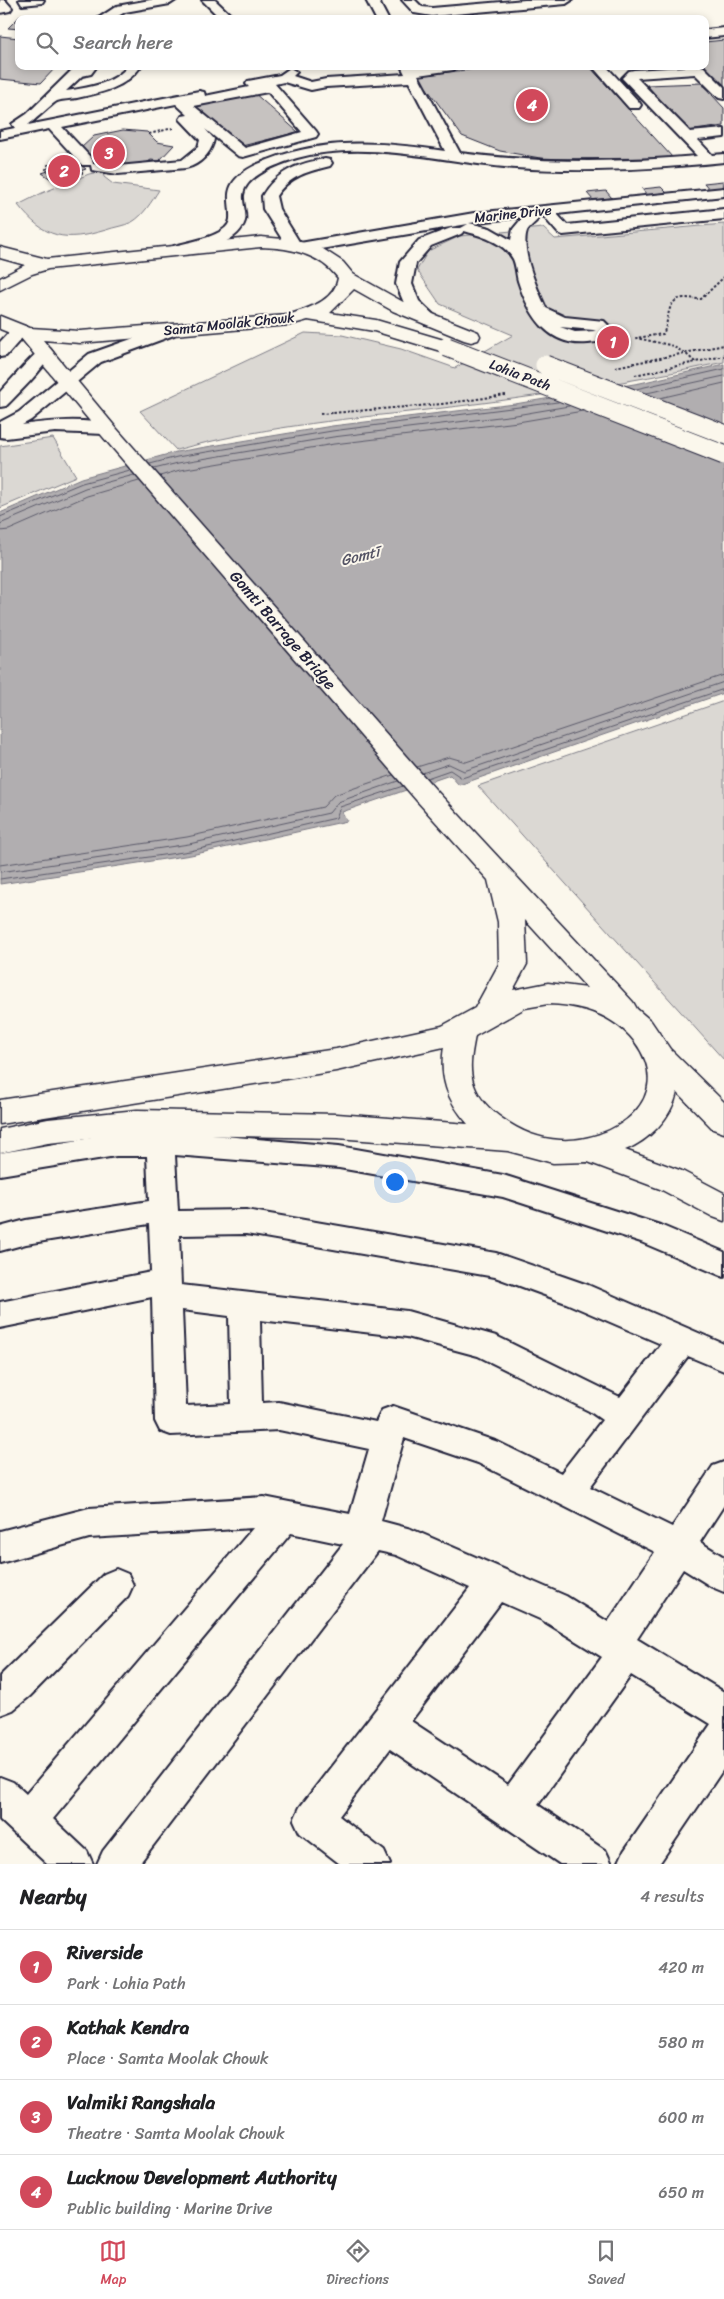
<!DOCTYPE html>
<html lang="en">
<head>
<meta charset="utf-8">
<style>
	:root { --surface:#fff; --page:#f6f6f6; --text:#202124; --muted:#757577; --line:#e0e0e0; --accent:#d1495b }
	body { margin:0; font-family:Sriracha,sans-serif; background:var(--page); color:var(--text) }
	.you { position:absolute; left:394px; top:1181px; width:18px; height:18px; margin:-12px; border:4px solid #fff; border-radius:50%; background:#1a73e8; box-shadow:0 0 0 8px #1a73e833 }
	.badge { display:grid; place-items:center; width:32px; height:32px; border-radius:50%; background:var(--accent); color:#fff; font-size:16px; font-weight:700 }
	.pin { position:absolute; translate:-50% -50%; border:2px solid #fff; box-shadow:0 1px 5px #0006 }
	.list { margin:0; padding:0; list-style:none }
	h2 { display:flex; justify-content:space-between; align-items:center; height:65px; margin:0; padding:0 20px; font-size:21px }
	h2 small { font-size:16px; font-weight:400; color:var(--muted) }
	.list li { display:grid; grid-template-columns:32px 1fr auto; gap:15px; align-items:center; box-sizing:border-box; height:75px; padding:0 20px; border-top:1px solid var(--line) }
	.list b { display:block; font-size:19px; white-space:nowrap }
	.list p { margin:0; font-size:16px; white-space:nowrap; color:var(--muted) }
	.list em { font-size:16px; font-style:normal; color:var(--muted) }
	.icon { flex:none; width:28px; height:28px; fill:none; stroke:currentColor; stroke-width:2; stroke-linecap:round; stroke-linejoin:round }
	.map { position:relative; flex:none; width:724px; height:1864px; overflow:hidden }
	.search { position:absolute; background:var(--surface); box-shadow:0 2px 8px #0003; left:15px; right:15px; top:15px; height:55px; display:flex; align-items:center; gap:12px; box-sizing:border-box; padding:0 18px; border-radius:10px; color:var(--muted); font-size:19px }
	.sheet { height:365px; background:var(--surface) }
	nav { display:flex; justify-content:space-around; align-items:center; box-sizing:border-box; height:70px; border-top:1px solid var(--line); background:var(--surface); font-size:14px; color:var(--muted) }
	nav a { display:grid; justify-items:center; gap:2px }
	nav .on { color:var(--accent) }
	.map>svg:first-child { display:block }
	.green { fill:#dbd8d3; stroke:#7e7d87 }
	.water { fill:#b1aeb0; stroke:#787681 }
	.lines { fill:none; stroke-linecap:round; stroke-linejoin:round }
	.shore { stroke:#5b5a6a; stroke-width:1 }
	.building { fill:#c6c2c0; stroke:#22223b }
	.minor-casing { stroke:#22223b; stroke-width:4 }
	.major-casing { stroke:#22223b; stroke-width:3 }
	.path { stroke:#22223b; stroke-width:2; stroke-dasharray:2.5 2; stroke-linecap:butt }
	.minor { fill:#fbf7ec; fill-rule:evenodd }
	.major { fill:#fbf7ec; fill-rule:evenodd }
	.major-bridge-casing { stroke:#22223b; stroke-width:21; stroke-linecap:butt }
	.major-bridge { stroke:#fbf7ec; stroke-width:19 }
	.labels { text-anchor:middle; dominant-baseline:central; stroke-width:4; stroke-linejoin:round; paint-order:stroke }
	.far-street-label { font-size:14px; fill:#22223b; stroke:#fbf7ec }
	.far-water-label { font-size:15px; font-style:italic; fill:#545364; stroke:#fbf7ec }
	.street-label { font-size:16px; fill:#22223b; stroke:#fbf7ec }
</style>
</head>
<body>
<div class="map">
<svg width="724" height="1864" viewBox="0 0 724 1864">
	<rect width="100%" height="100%" fill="#fbf7ec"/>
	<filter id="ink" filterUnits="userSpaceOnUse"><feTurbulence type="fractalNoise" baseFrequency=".02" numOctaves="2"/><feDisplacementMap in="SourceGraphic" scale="10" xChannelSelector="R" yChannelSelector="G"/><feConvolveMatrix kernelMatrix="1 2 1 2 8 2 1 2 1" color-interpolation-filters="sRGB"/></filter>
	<g filter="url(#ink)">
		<!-- green -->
		<path class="green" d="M103 171 104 177 113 184 159 190C152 201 143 216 132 222 124 226 114 227 106 230 65 242 45 239 18 205L42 193 89 174Z
			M724 224V362C624 384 521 399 418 411 335 420 258 428 176 450L140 411 305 333 342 335 401 349 455 368 513 335 440 304 417 270 428 251 460 236 543 228 555 239Z
			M53 438 76 476 0 508V446Z
			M724 701V1060L478 786Z"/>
		<!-- water -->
		<path class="water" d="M724 364V693L459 785 450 775 342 812 347 821 191 855 0 884V513L81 478 176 452 332 426 515 404 640 383Z"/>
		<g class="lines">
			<!-- shore -->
			<path class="shore" d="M636 389 724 369
				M647 393 724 376
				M660 398 724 383
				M150 464 177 457 332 431 558 402
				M154 469 178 463 333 437 516 415 569 406
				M160 476 180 470 334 444 518 422 583 411
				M0 517 82 483 130 470
				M0 524 85 488 134 475
				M0 531 9 530 87 496 139 481
				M417 767 449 757 466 762 724 675
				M422 773 449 764 464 771 724 682
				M427 778 450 770 462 778 724 689
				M0 865 187 837 323 807 334 795 393 775
				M0 872 189 844 329 813 338 802 398 781
				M0 879 190 851 336 818 340 807 403 786"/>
		</g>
		<!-- building -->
		<path class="building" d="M20 16 52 19H19V29L8 28Z
			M0 36 19 38V66H57L41 83 0 79Z
			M724 40V85L705 66V42Z
			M506 66H589L673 158 546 159 500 151 462 136 417 75Z
			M701 83 724 108V126L687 131 647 85Z
			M253 92 298 132 242 146 193 104Z
			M123 130 147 132 157 142 174 145 159 161 151 160 146 163 118 166 95 162 81 148 94 136Z
			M59 162 63 164 78 163 86 169 80 171 83 173 77 175 80 177 65 180 56 178 51 179 42 173 48 171 45 169 51 167 47 165Z
			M723 181 724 189 710 190 704 183Z
			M661 187 667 193 648 196 642 189Z
			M606 191 612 198 593 200 587 193Z"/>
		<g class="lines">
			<!-- minor casing -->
			<g class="minor-casing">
				<path id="minor" d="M0 0H5L12 8 10 11 0 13Z
					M19 0H44L42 3 22 5Z
					M150 0H176L170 4 125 12 113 19H97L117 6Z
					M202 0H215L235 19H221Z
					M366 0H378L388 19H376Z
					M402 0H415L422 7 432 8 525 0H572L566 4 432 16 414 13Z
					M724 28V36L705 38V30Z
					M83 66H97L91 74 82 76 66 91C87 88 114 84 128 66H141C126 88 101 93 77 98 71 99 63 99 57 101 54 102 34 121 28 125L199 91 204 92 205 96 249 87 246 84 248 81 280 75 290 68 297 72 293 76 311 82 326 79 405 74 401 66H459L453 70 418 75 460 153C539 163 617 163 697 156L622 78 629 71 634 70 700 66 704 67 724 87V99L719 98 695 74 637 78 690 132 724 129V137L698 140 712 155 724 154V162C654 169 585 173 516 168 444 163 369 139 297 158 281 163 245 175 243 195 242 203 247 214 245 221 237 246 201 249 180 254L174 252 172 249 174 246C188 242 229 236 230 219 231 204 224 192 236 179 244 170 257 164 268 160 326 137 385 142 445 151L409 82 326 87 311 90 284 82 275 84 316 131 318 134 316 137 243 157 238 156 205 129 214 139C212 152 200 165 186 168L118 174 92 170 91 165H82L49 129 0 139V131L15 128 12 124 27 114 72 70ZM268 92 302 132 245 148 194 106ZM176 104 188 115 182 116 180 119 200 140 198 147 182 160 118 166 93 164 92 159 62 127Z
					M592 66H606L639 102 641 105 639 108H629Z
					M325 159 330 160 332 163 330 166C309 171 289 176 276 196L279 209 300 243 474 213 724 188V196L557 214 567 225 724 209V219L563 235 558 233 544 217 546 215 536 216 538 219C535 223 529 227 527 231 520 250 538 291 546 308L565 317 604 321 615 332C610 341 598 342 588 343 548 347 529 315 518 281 516 274 516 265 513 259 504 242 479 235 464 231L461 234 431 246 416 263 412 284 419 301 439 320 437 324H425L404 303 396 284 400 262 419 240 451 228H461L468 224 303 252 296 248 287 247 263 209 262 196C276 172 298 163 325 159ZM523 217 513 229 511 240 490 228 469 223ZM560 327 593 330 596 331 575 332Z
					M20 326 26 327 28 331 6 356 0 357V342L14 327Z
					M168 326 174 327 176 331 174 335 101 362 31 420 22 425C51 421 83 418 111 425L114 429 111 433 105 434 55 432 6 438 0 437V422L19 412 89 354Z
					M44 348 50 349 53 353C39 373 23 389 6 406L0 407V392C9 383 36 350 44 348Z
					M188 1133 339 1146 503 1175 660 1225 724 1252V1277L641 1242 503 1197 339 1168 175 1155 178 1211 246 1210 496 1253 588 1285 724 1344V1371L688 1356 590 1487 672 1527 713 1466 724 1462V1505L700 1542 724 1557V1592L712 1587 683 1569 637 1639 724 1692V1768L659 1864H618L624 1851 711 1724 631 1675 538 1805 606 1851 612 1864H560L390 1749 339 1816 384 1851 390 1864H340L300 1833 294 1820 300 1807 470 1588 396 1555 378 1551 139 1864H97L103 1851 343 1544 291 1533 53 1819 87 1851 93 1864H47L0 1820V1777L13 1782 26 1794 253 1528 89 1538 0 1563V1531L89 1508 264 1497 350 1514 369 1449 279 1430 171 1435 160 1431 155 1421 152 1297 0 1328V1302L151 1272 149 1224 26 1244 0 1251V1227L26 1220 149 1201 147 1156H116L0 1175V1153L116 1134ZM246 1234 495 1277 566 1303 661 1344 620 1397 496 1336 407 1311 181 1285 179 1235ZM182 1310 229 1316 231 1404 186 1406ZM260 1320 407 1337 478 1356 589 1411 602 1420 561 1473 498 1442 393 1406 382 1410 376 1422 279 1402 262 1403ZM404 1438 478 1463 655 1552 608 1622 566 1596 411 1529 381 1521ZM501 1602 542 1620 602 1657 508 1785 411 1721Z
					M116 1569 128 1574 133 1585 128 1596 30 1696 13 1710 0 1715V1676L104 1574Z"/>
			</g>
			<!-- major casing -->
			<g class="major-casing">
				<path id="major" d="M261 237 294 240 323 249 343 262 353 274 405 303 478 332 480 336 478 340 471 342 464 340 393 311 354 289 330 313 376 320 454 343 456 347 454 351 447 353 374 331 308 320 290 325 80 343 43 340 117 429 435 789 633 1002 637 1009 651 1021 670 1049 724 1102V1133L713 1129 677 1092C672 1118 648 1141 625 1150L682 1171 724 1193V1221L713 1217 660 1189 588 1162 553 1163 508 1151 337 1138 137 1134 48 1143 0 1153V1129L48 1119 137 1110 337 1114 468 1124C447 1101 439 1077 444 1047L336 1071 0 1124V1100L336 1049 442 1026 475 1008 499 964 498 922 488 880 417 801 103 437 20 337 0 329V316L30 328 80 331 288 315C308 308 334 302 338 278 319 253 290 248 261 247L48 269 32 274 0 290V278L25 265 0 258V247L47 259ZM525 920 587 988 548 983 513 990 527 964ZM548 1004C582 1005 613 1014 635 1042 677 1099 614 1143 560 1140 539 1139 520 1131 503 1119 491 1111 479 1099 474 1085 468 1069 472 1052 475 1036L525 1008Z"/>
			</g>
			<!-- path -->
			<path class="path" d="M149 134 173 128
				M695 362 685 353 724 345
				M615 367 685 353 670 345 636 338 663 334C670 321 665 299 684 298 690 298 695 299 701 299L724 277
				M635 375 724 356
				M320 414 442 404 506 395"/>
			<!-- minor -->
			<use href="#minor" class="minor"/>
			<!-- major -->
			<use href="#major" class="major"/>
			<!-- major-bridge casing -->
			<g class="major-bridge-casing">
				<path id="major-bridge" d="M447 347 724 455
					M545 365 724 434"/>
			</g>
			<!-- major-bridge -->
			<use href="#major-bridge" class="major-bridge"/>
		</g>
	</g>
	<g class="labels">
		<!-- far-street labels -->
		<g class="far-street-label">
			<text transform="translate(513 214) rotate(-6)">Marine Drive</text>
			<text transform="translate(229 324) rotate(-6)">Samta Moolak Chowk</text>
			<text transform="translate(520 375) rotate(21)">Lohia Path</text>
		</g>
		<!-- far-water labels -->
		<g class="far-water-label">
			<text transform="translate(360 556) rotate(-14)">Gomtī</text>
		</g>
		<!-- street labels -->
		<g class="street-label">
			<text transform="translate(283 630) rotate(49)">Gomti Barrage Bridge</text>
		</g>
	</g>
</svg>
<div class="you"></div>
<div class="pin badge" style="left:613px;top:342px">1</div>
<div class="pin badge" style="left:64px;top:171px">2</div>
<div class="pin badge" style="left:109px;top:153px">3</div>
<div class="pin badge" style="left:532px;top:105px">4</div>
<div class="search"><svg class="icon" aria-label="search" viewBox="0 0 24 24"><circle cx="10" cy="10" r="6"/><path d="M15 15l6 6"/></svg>Search here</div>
</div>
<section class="sheet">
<h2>Nearby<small>4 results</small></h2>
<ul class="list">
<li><span class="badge">1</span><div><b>Riverside</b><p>Park · Lohia Path</p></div><em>420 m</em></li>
<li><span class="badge">2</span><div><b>Kathak Kendra</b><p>Place · Samta Moolak Chowk</p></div><em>580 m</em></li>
<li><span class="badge">3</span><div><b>Valmiki Rangshala</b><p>Theatre · Samta Moolak Chowk</p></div><em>600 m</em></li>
<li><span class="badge">4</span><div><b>Lucknow Development Authority</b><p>Public building · Marine Drive</p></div><em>650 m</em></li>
</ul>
</section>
<nav>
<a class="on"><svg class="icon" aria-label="map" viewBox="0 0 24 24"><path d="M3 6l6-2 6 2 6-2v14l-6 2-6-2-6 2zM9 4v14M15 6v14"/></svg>Map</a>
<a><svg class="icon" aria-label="directions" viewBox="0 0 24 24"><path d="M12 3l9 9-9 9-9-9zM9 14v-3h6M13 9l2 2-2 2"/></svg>Directions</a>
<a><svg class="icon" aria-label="saved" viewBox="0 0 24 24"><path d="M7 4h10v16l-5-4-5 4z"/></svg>Saved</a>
</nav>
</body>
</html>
